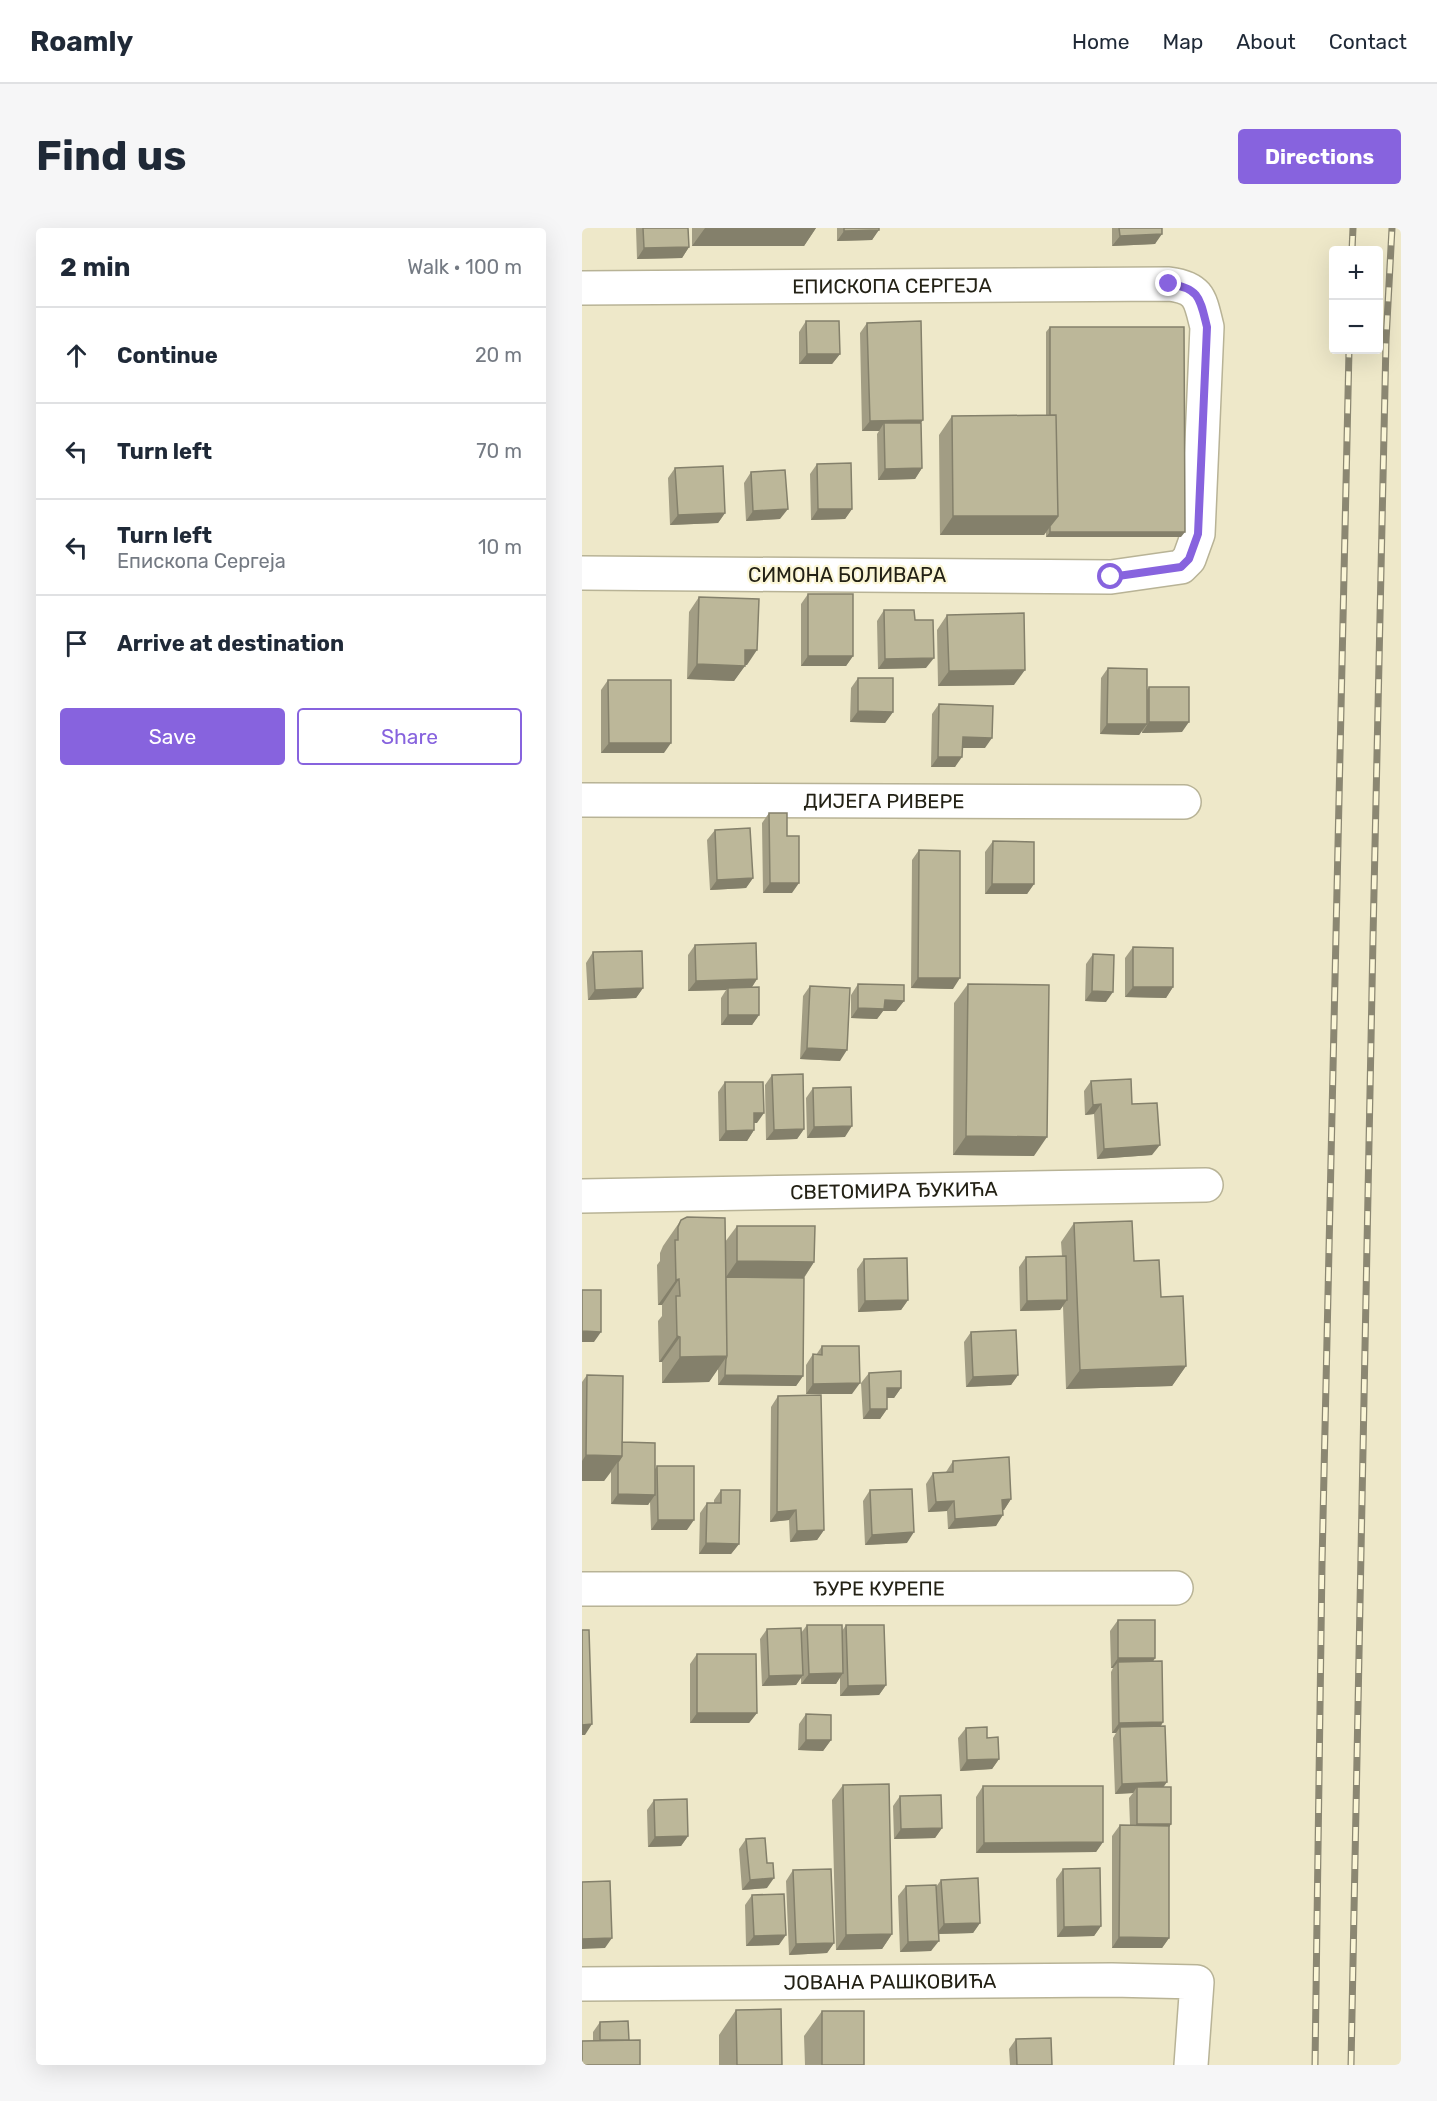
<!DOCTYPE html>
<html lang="en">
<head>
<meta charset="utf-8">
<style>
	:root { --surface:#fff; --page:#f6f6f7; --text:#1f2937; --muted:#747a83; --line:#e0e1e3; --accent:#8763de }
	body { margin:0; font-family:Rubik,sans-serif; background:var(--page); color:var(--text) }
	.controls { position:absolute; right:18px; top:18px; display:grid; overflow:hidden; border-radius:6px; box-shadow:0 6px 24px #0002 }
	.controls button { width:54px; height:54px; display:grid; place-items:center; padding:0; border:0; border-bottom:2px solid var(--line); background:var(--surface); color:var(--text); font:30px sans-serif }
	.stop { position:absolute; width:18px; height:18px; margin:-14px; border:4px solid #8763de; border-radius:50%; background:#fff }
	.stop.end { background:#8763de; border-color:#fff; box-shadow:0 2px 6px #0008 }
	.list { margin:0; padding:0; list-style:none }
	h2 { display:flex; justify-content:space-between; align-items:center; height:78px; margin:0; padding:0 24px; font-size:26px }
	h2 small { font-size:20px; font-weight:400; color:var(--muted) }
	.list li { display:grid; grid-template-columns:39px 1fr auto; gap:18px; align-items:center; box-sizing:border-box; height:96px; padding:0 24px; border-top:2px solid var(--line) }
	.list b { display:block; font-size:22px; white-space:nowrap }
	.list p { margin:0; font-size:20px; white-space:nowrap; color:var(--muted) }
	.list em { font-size:20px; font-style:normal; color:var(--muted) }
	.actions { display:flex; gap:12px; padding:18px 24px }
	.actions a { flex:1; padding:14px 0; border:2px solid var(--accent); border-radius:6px; text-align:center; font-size:21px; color:var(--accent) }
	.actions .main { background:var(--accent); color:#fff }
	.icon { flex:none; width:33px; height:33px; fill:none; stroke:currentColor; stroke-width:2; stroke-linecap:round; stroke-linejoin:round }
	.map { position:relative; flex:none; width:819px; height:1837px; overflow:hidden; border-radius:6px }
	header { display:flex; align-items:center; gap:36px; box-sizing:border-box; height:84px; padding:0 30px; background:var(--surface); border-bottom:2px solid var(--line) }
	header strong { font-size:28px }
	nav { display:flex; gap:33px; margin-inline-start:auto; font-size:21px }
	.intro { display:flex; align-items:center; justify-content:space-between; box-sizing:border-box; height:144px; padding:0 36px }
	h1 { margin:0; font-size:42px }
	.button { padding:15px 27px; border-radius:6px; background:var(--accent); color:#fff; font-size:21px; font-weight:700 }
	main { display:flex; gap:36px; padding:0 36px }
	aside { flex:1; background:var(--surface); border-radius:6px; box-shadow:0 6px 24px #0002 }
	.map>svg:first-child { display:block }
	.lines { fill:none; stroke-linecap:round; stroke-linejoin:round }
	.minor-casing { stroke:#b8b396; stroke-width:36 }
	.minor { stroke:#fff; stroke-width:33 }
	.rail-casing { stroke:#8b8772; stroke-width:7 }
	.rail { stroke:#fbf6d6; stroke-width:4.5; stroke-dasharray:14; stroke-linecap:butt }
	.wall { fill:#a29d84 }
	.shaded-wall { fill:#84806b }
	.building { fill:#bcb799; stroke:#84806b; stroke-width:1.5 }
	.route { stroke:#8763de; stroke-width:8 }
	.labels { text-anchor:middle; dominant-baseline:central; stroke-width:4.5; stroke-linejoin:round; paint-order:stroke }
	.street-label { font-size:20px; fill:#232115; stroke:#fbf6d6 }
</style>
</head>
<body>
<header>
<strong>Roamly</strong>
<nav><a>Home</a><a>Map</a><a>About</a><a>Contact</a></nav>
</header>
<div class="intro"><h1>Find us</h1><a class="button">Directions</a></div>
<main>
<aside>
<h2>2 min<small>Walk · 100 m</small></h2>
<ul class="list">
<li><svg class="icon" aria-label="ahead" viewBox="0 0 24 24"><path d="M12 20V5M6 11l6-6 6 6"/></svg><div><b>Continue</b></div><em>20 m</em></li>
<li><svg class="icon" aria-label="left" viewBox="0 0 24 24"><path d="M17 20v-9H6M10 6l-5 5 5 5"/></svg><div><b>Turn left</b></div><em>70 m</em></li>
<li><svg class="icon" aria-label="left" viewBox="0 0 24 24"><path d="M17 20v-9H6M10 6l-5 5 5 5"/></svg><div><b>Turn left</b><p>Епископа Сергеја</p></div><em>10 m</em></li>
<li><svg class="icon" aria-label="arrive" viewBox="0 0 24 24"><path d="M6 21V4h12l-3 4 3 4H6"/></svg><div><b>Arrive at destination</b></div></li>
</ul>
<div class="actions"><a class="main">Save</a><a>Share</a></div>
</aside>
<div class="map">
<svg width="819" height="1837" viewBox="0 0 819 1837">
	<rect width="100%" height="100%" fill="#eee8c9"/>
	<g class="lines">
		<!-- minor casing -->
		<g class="minor-casing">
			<g id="minor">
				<path id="s1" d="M0 60 587 56C618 60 618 71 625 99L616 306 607 331 599 339 529 349 0 345"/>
				<path id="s2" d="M0 572 602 574"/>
				<path id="s3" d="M0 968 624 957"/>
				<path id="s4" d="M0 1361 594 1360"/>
				<path id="s5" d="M0 1756 530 1752 615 1754 609 1837"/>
			</g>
		</g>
		<!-- minor -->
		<use href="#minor" class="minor"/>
		<!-- rail casing -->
		<g class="rail-casing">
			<path id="rail" d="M770 22 771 0
				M733 1837 740 1336 767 122
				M769 1837 791 710 804 113 810 0"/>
		</g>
		<!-- rail -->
		<use href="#rail" class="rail"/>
	</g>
	<!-- wall -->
	<path class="wall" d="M54 0H106L107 19 100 30 55 31Z
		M110 0H234L222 18H110Z
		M255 0H297L290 12 255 13Z
		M530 0H580L573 16 530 18Z
		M224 93 258 126 250 136H217V104Z
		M285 95 339 195 340 240 333 251 296 252 295 206 297 203H280L278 105Z
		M468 99 599 309H464V304L462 307H358L357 207 370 188 464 187V104Z
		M235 236 270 281 263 291 229 292 228 246Z
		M93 240 143 285 136 295 88 297 86 250Z
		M169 244 198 291 164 293 162 255Z
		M226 366 271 428 264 438H219V376Z
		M117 369 165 437H163L152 453 105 451 107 384Z
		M302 382 333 392 344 440 296 441 295 393Z
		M365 387 432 457 356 458 355 402Z
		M526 440 565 462 567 459 600 504 560 505V503L557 507 518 506 519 450Z
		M276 450 311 484 303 495 268 494 269 460Z
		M26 452 82 525H19V462Z
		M357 476 403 520H381L373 539H349L350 486Z
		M187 585 210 665H181L180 595Z
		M133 602 171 650 164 660 128 662 125 612Z
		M411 613 452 656 445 666H403V624Z
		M337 622 371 761 329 760 330 632Z
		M113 717 175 751 170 759 177 787 170 797H139V770L144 762 106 763V727Z
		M551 719 591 759 584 770 543 769V730Z
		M11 724 61 760 54 770 6 772 4 735Z
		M511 726 524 774 503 773 504 736Z
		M276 756 322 773 314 783H301L295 791 269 790V767Z
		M386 756 452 928 371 927 372 775Z
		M228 758 258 833 218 831 221 768Z
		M190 847 222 901 215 911 184 912 183 857Z
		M509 853 550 876 570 927 515 931 512 886 503 887 502 863Z
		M143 854 175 895H172V902L165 913H137L136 864Z
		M231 860 263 909 225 910 224 870Z
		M99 992 143 1014 155 998 232 1034 222 1050 221 1148 214 1158 136 1157V1141L127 1154 80 1155V1134H77L76 1093 80 1088V1077H76L75 1037 78 1033V1025L81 1018Z
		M492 995 552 1033 579 1069 604 1138 590 1158 484 1161 481 1078 478 1082 438 1083 437 1039 444 1029 480 1028 479 1014Z
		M282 1031 326 1072 319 1082 276 1084 275 1041Z
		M389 1104 436 1147 429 1157 384 1159 382 1114Z
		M240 1118 270 1166H224V1137L231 1126 234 1127Z
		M287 1145 319 1160 312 1170H305V1181L298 1191H281L279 1155Z
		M5 1147 40 1214 73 1241 75 1238 105 1302H69L68 1273 66 1277 29 1276V1244L22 1253H0V1154Z
		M196 1168 242 1302 235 1312 208 1314 207 1292 188 1294 189 1179Z
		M371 1233 429 1271 422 1282H421L414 1298 366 1301 365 1283 346 1284 344 1256 351 1245 364 1244Z
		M139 1262 157 1316 149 1326H117L118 1285 125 1275H132V1272Z
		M288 1262 325 1315 283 1317 281 1273Z
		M536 1392 573 1430 571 1434 581 1494 579 1498 581 1559 589 1596 587 1599V1710L580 1720H530V1608L538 1597H548L547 1570 551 1565 533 1566 531 1510 534 1505H530L529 1444 531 1440H529L528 1403Z
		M225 1397 260 1403 264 1397 304 1457 297 1467 258 1468V1449L254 1456H219V1449L214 1457 180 1458 178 1411 185 1401 219 1405Z
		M115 1426 175 1485 167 1495H108V1436Z
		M224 1486 249 1512 241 1523 216 1522 217 1496Z
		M384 1500 405 1510 417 1531 410 1541 378 1543 376 1510Z
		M261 1557 310 1706 300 1721 254 1722 250 1572Z
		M401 1558 521 1614 514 1624 394 1625V1569Z
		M318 1568 360 1600 353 1610 312 1611 311 1578Z
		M72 1572 106 1608 99 1618 66 1619 65 1582Z
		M164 1611 185 1660 160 1662 157 1621Z
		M481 1641 519 1698 512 1708 475 1709 474 1651Z
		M211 1642 252 1715 245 1725 207 1727 204 1653Z
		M359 1652 398 1695 391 1705 356 1706 349 1723 318 1724 316 1668 324 1658 354 1659Z
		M170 1667 197 1717 164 1718 163 1677Z
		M154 1782 200 1837H137V1807Z
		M240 1783 282 1837H223L222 1808Z
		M18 1794 47 1812 11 1813V1804Z
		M434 1811 470 1837H428L427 1821Z"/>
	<!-- shaded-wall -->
	<path class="shaded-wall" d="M123 0H234L222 18H110Z
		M297 2 290 12 255 13 262 3Z
		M580 6 573 16 530 18 538 8Z
		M107 19 100 30 55 31 62 20Z
		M225 126H258L250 136H217Z
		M341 192 334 202 302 195 297 203H280L288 193Z
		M340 240 333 251 296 252 303 241Z
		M206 281 198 291 164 293 171 283Z
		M236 281H270L263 291 229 292Z
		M143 285 136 295 88 297 96 287Z
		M371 288H476L462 307H358Z
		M468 304H603L599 309H464Z
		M163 422H175L165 437H153Z
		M226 428H271L264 438H219Z
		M352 430 344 440 296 441 303 431Z
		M115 436 163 438 152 453 105 451Z
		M443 442 432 457 356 458 367 443Z
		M276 483 311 484 303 495 268 494Z
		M567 494H607L600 504 560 505Z
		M525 496H565L557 507 518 506Z
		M381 509 410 510 403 520H373Z
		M27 515H89L82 525H19Z
		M356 529H380L373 539H349Z
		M171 650 164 660 128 662 135 652Z
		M188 655H217L210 665H181Z
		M410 656H452L445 666H403Z
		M336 750H378L371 761 329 760Z
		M175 751 168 762 146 760 144 762 106 763 114 753Z
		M551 759H591L584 770 543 769Z
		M61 760 54 770 6 772 13 762Z
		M510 763 531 764 524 774 503 773Z
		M303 772 322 773 314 783H301L295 791 269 790 276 780Z
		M146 787H177L170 797H139Z
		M225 820 265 822 258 833 218 831Z
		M519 876 512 886 503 887 511 877Z
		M172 885H182L175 895H165Z
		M270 898 263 909 225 910 232 899Z
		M222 901 215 911 184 912 192 902Z
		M172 902 165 913H137L144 903Z
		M384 908 465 909 452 928 371 927Z
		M578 917 570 927 515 931 522 921Z
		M155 1033 232 1034 215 1060 144 1049Z
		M97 1051 80 1077H76L94 1052Z
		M326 1072 319 1082 276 1084 283 1073Z
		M485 1072 478 1082 438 1083 445 1073Z
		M0 1103 19 1104 12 1114H0Z
		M95 1108 98 1109 80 1134H77Z
		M145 1128 127 1154 80 1155 98 1129Z
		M604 1138 590 1158 484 1161 498 1142Z
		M143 1147 221 1148 214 1158 136 1157Z
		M436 1147 429 1157 384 1159 391 1149Z
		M278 1155 270 1166H224L231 1156Z
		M305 1160H319L312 1170H298Z
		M288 1181H305L298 1191H281Z
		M4 1227 40 1228 22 1253H0V1233Z
		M36 1266 73 1267 66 1277 29 1276Z
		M429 1271 422 1282 413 1283 420 1272Z
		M372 1273 365 1283 346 1284 354 1274Z
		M214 1282 207 1292 188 1294 195 1284Z
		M421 1287 414 1298 366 1301 373 1291Z
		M76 1292H112L105 1302H69Z
		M242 1302 235 1312 208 1314 215 1303Z
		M332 1304 325 1315 283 1317 290 1307Z
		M124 1315 157 1316 149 1326H117Z
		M536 1430H573L566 1440 536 1434 531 1440H529Z
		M261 1445 254 1456H219L227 1446Z
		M221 1447 214 1457 180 1458 187 1448Z
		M304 1457 297 1467 258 1468 266 1458Z
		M115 1485H175L167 1495H108Z
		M581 1494 574 1505 538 1499 534 1505H530L537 1495Z
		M10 1496 3 1507H0V1497Z
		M224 1512H249L241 1523 216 1522Z
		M417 1531 410 1541 378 1543 385 1532Z
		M585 1554 578 1564 555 1559 551 1565 533 1566 540 1556Z
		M555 1596H589L582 1607 548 1606Z
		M360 1600 353 1610 312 1611 319 1601Z
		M106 1608 99 1618 66 1619 73 1609Z
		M521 1614 514 1624 394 1625 402 1615Z
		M192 1650 185 1660 160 1662 168 1652Z
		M398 1695 391 1705 354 1706 362 1696Z
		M519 1698 512 1708 475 1709 482 1699Z
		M310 1706 300 1721 254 1722 264 1707Z
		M204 1707 197 1717 164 1718 172 1708Z
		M537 1709 587 1710 580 1720H530Z
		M30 1710 23 1720 0 1721V1711Z
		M357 1713 349 1723 318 1724 326 1714Z
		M252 1715 245 1725 207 1727 214 1716Z"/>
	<!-- building -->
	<path class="building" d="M61 0H106L107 19 62 20Z
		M262 0H297V2L262 3Z
		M537 0H580V6L538 8Z
		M224 93H257L258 126H225Z
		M339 93 341 192 288 193 285 95Z
		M468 99H602L603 304H468V298L476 288 474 187H468Z
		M474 187 476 288H371L370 188Z
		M302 195H339L340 240 303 241Z
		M269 235 270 281H236L235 236Z
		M141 238 143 285 96 287 93 240Z
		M203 242 206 281 171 283 169 244Z
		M226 366H271V428H226Z
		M117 369 177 371 175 422H163V438L115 436Z
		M302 382H332L333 392H351L352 430 303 431Z
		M442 385 443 442 367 443 365 387Z
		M526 440 565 441V496H525Z
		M276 450H311V484L276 483Z
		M26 452H89V515H27Z
		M567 459H607V494H567Z
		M357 476 411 478 410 510 381 509 380 529H356Z
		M187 585H205V608H217V655H188Z
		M168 600 171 650 135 652 133 602Z
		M411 613 452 614V656H410Z
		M337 622 378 623V750H336Z
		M174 715 175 751 114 753 113 717Z
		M551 719 591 720V759H551Z
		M60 723 61 760 13 762 11 724Z
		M511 726 532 727 531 764 510 763Z
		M276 756 322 757V773L303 772 302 781 276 780Z
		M386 756 467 757 465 909 384 908Z
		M228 758 268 760 265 822 225 820Z
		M177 759V787H146V760Z
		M221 846 222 901 192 902 190 847Z
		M549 851 550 876 575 875 578 917 522 921 519 876 511 877 509 853Z
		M143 854H181L182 885H172V902L144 903Z
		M269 859 270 898 232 899 231 860Z
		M105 989 143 990 145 1128 98 1129V1109L95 1108 94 1068H98L97 1051 94 1052 93 1012H96V999L99 992Z
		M550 993 552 1033 577 1032 579 1069 601 1068 604 1138 498 1142 492 995Z
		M155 998H233L232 1034 155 1033Z
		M484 1028 485 1072 445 1073 444 1029Z
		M325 1030 326 1072 283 1073 282 1031Z
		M144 1049 222 1050 221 1148 143 1147 144 1131 145 1128Z
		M0 1062H19V1104L0 1103Z
		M434 1102 436 1147 391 1149 389 1104Z
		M240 1118H277L278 1155 231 1156V1126L240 1127Z
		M319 1143V1160H305V1181H288L287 1145Z
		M5 1147 41 1148 40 1228 4 1227Z
		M239 1167 242 1302 215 1303 214 1282 195 1284 196 1168Z
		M40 1214 73 1215V1267L36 1266V1234L40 1228Z
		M427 1229 429 1271 420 1272 421 1287 373 1291 372 1273 354 1274 351 1245 371 1244V1233Z
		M75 1238H112V1292H76Z
		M330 1261 332 1304 290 1307 288 1262Z
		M139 1262H158L157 1316 124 1315 125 1275H139Z
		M536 1392H573V1430H536Z
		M225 1397H260L261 1445 227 1446Z
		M264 1397H302L304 1457 266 1458Z
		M219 1400 221 1447 187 1448 185 1401Z
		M0 1402H7L10 1496 0 1497Z
		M115 1426H174L175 1485H115Z
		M580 1433 581 1494 537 1495 536 1434Z
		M224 1486 249 1487V1512H224Z
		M583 1498 585 1554 540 1556 538 1499Z
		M405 1499V1510L416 1509 417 1531 385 1532 384 1500Z
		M307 1556 310 1706 264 1707 261 1557Z
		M401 1558H521V1614L402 1615Z
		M555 1559H589V1596H555Z
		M359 1567 360 1600 319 1601 318 1568Z
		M105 1571 106 1608 73 1609 72 1572Z
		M538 1597 587 1598V1710L537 1709Z
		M183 1610 185 1635H191L192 1650 168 1652 164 1611Z
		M518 1640 519 1698 482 1699 481 1641Z
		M249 1641 252 1715 214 1716 211 1642Z
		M396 1650 398 1695 362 1696 359 1652Z
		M28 1653 30 1710 0 1711V1654Z
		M354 1657 357 1713 326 1714 324 1658Z
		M202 1666 204 1707 172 1708 170 1667Z
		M199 1781 200 1837H155L154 1782Z
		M240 1783H282V1837H240Z
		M46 1793 47 1812H18V1794Z
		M469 1810 470 1837H435L434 1811Z
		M58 1812V1837H0V1813Z"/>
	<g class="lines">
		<!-- route -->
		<path class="route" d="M529 349 599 339 607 331 616 306 625 99C618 71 618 60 587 56"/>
	</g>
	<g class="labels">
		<!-- street labels -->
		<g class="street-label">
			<text stroke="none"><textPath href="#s1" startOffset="310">ЕПИСКОПА СЕРГЕЈА</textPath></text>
			<text x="265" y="347">СИМОНА БОЛИВАРА</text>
			<text stroke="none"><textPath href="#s2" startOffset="302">ДИЈЕГА РИВЕРЕ</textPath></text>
			<text stroke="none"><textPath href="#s3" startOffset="312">СВЕТОМИРА ЂУКИЋА</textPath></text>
			<text stroke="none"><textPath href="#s4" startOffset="297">ЂУРЕ КУРЕПЕ</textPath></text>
			<text stroke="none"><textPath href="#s5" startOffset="308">ЈОВАНА РАШКОВИЋА</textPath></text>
		</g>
	</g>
</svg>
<div class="controls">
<button>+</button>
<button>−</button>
</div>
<div class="stop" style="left:529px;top:349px"></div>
<div class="stop end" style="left:587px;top:56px"></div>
</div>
</main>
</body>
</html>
